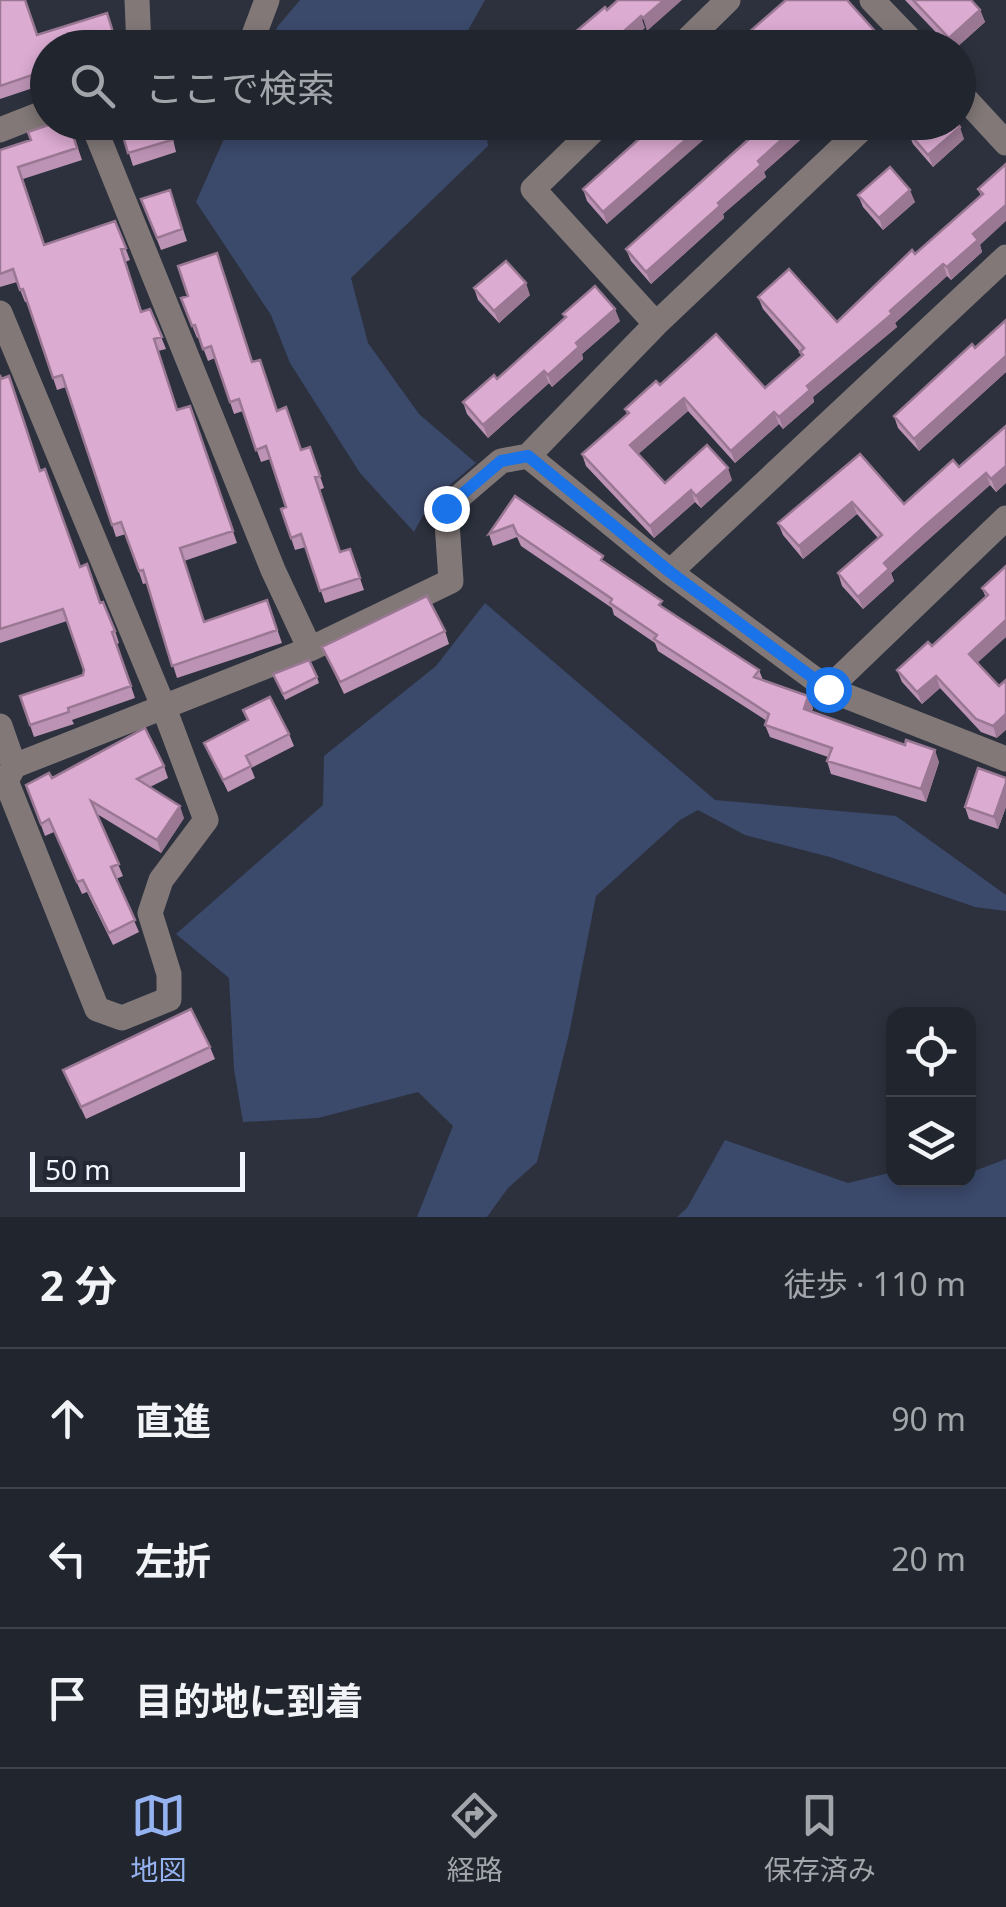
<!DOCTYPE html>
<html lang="ja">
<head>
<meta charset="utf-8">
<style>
	:root { --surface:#21252e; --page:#292d36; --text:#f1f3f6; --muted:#a2a5aa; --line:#3e424a; --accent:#95b2f1 }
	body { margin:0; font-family:"Noto Sans","Noto Sans JP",sans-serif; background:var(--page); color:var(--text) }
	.controls { position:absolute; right:30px; bottom:30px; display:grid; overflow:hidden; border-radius:20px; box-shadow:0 5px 15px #0003 }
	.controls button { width:90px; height:90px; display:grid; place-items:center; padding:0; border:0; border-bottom:2px solid var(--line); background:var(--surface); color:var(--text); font:50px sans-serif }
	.scale { position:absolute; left:30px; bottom:25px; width:215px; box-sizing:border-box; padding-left:10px; border:5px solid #f1f5fd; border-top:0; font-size:28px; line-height:35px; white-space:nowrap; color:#f1f5fd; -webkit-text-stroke:8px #222733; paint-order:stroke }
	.stop { position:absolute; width:30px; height:30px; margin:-22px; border:8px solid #1a73e8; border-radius:50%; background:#fff }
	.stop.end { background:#1a73e8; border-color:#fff; box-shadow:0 2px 10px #0008 }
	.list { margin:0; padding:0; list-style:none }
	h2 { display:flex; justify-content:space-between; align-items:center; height:130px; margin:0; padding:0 40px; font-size:42px }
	h2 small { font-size:32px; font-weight:400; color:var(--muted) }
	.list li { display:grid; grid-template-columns:65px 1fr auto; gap:30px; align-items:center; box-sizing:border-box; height:140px; padding:0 40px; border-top:2px solid var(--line) }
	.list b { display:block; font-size:38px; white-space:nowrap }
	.list em { font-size:32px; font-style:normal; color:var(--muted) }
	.icon { flex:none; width:55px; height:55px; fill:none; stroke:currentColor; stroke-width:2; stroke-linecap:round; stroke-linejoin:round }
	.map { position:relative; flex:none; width:1006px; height:1217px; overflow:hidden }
	.search { position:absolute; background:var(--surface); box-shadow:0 5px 15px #0003; left:30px; right:30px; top:30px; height:110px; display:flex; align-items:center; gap:25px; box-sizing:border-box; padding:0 35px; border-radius:55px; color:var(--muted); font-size:38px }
	.sheet { height:550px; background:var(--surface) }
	nav { display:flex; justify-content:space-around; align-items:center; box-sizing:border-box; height:140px; border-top:2px solid var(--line); background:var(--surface); font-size:28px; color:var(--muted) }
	nav a { display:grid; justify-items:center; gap:5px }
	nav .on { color:var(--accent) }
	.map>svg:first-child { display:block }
	.green { fill:#3b496b }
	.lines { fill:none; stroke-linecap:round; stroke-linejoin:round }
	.minor { stroke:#817877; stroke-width:25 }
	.wall { fill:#bd93b5 }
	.shaded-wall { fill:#9a7893 }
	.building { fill:#dcabd2; stroke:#9a7893; stroke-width:2.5 }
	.route { stroke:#1a73e8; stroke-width:12 }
</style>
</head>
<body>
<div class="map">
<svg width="1006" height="1217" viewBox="0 0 1006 1217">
	<rect width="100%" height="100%" fill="#2c313d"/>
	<!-- green -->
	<path class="green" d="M300 0H485L462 41 467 47H267L278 26Z
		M231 123H485L488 146 351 278 368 343 419 414 476 463 431 501 414 532 360 473 290 363 271 315 196 202Z
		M485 603 715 800 896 816 1006 895V911L975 907 830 857 745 835 698 810 680 820 596 896 569 1034 537 1162 508 1188 487 1217H417L453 1126 418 1092 318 1118 243 1122 234 1069 229 978 176 934 323 805 324 756 436 666Z
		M725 1140 848 1183 893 1172 894 1180H968L969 1173 1006 1159V1217H677L687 1208Z"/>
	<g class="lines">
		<!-- minor -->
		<path class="minor" d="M137 0 139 48
			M872 0 918 48
			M249 48 267 0
			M679 48 728 0
			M958 91 1006 143
			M602 122 533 189 656 324
			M869 122 656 324 528 456 670 572 828 689 1006 759
			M0 130 48 111
			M0 313 164 708 206 820 161 880 150 913 169 974V999L122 1018 97 1009 6 781 14 766
			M670 572 1006 257
			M310 649 451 581 446 508 501 461 528 456
			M828 689 1006 518
			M0 726 14 766 310 649 273 570 92 122"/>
	</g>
	<!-- wall -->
	<path class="wall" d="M0 0 37 35 107 13 119 48H48V83L0 99Z
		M905 0H971L980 10 985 22 956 48H951Z
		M69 122 82 160 23 179 45 245 115 221 130 260 125 262 142 311 150 309 166 349 158 351 178 410 194 418 237 543 184 561 204 622 267 600 282 643 177 678 147 583 143 584 126 534 116 537 66 387 57 390 28 302H25L17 282 0 287V150L31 140Z
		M119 122H185L188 134 173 139 176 152 133 166Z
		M658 122 607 224 587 201 583 189Z
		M807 130 808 133 764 172 766 177 723 214 724 218 651 284 631 261 626 249 747 141 744 133Z
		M908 132 964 139 933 167 913 144Z
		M1006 164 980 245 982 252 951 280 947 276 895 323 897 327 813 397 814 402 783 429 779 424 735 463 688 411 638 454 665 483 732 480 701 508 695 502 654 538 586 466 582 454 627 414 625 409 660 385 765 388 801 356 800 352 763 309 758 297 837 322 981 196 978 189Z
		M170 190 187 241 161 250 141 199Z
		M858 195 915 202 883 230 863 207Z
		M474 288 530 295 499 323 478 300Z
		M188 296 253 362 277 411 301 450 310 447 324 488 319 490 340 552 350 549 364 590 325 603 306 547 295 550 281 509 286 507 270 459 261 462 243 411 234 414 215 358 208 361 199 337 197 338 181 298Z
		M563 314 620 321 582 354 583 359 552 387 549 383 488 438 467 414 463 402 497 379 565 318Z
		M1006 320V372L919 451 898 428 894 416Z
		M0 374 80 566 115 631 119 643 117 644 135 698 72 720 74 724 34 737 20 696 83 675 84 670 67 621 0 643Z
		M1006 426V483L996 492 990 485 932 536 891 573 894 581 863 609 842 586 838 573 878 538 857 514 803 559 783 535 778 523 860 454 904 504 959 467Z
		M515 496 664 608 759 670 763 680 813 708 812 711 939 762 926 802 831 774 827 761 828 757 770 737 765 725 767 721 658 651 655 643 614 615 612 608 521 546 517 537 493 546 489 534Z
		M1006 566V637L977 662 997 738 981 732 940 688 922 704 902 682 897 670 932 646 986 598 982 588Z
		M445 631 449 644 344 694 322 647Z
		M273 674 317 677 319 683 285 700Z
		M243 710 289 734 294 746 251 768 255 778 228 792 204 743 247 721Z
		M164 766 168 778 150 787 184 818 161 853 97 814 123 876 116 879 139 932 113 945 87 892 82 894 54 832 45 836 26 785 52 778Z
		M1006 778V807L998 829 969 819 965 807Z
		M210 1047 215 1059 86 1119 63 1070Z"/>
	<!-- shaded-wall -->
	<path class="shaded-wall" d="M664 0H682L647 31 643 18Z
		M980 10 985 22 956 48H952L949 38Z
		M641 16 645 28 623 48H605Z
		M706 122H724L607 224 603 212Z
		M801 122H815L807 130 808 133 764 172 766 177 723 214 724 218 651 284 646 272 718 203 758 161Z
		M960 127 964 139 933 167 928 155Z
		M910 190 915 202 883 230 879 218Z
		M1006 205V221L980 245 982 252 951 280 947 267 973 234Z
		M943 264 947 276 895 323 897 327 813 397 814 402 783 429 779 417 807 386Z
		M526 283 530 295 499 323 494 311Z
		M615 309 620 321 582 354 583 359 552 387 548 375 576 343Z
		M1006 356V372L919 451 914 439Z
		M544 371 549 383 488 438 483 425Z
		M684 398 688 411 634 458 630 445Z
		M774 412 779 424 735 463 731 451Z
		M1006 466V483L996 492 991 479Z
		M728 468 732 480 701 508 696 496Z
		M986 473 990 485 891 573 894 581 863 609 858 597 884 563Z
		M691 490 695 502 654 538 650 526Z
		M852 502 857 514 803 559 799 546Z
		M1006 620V637L974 666 969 654Z
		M936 676 940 688 922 704 917 692Z
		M808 696 813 708 808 721 804 709Z
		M1006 714V730L997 738 993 726Z
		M935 750 939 762 926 802 921 789Z
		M1006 783V807L998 829 994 817Z
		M180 806 184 818 161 853 157 840Z"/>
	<!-- building -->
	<path class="building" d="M0 0H25L37 35 107 13 116 42 99 48H48V64L42 66 44 71 0 86Z
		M618 0H664L643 18 641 16 605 48H569L578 40 573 34 605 7 607 10Z
		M786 0H847L890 48H747L740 40Z
		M913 0H971L980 10 949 38Z
		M57 122H69L77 148 18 167 44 245 115 221 126 248 121 249 141 312 150 309 162 337 154 339 177 410 190 406 233 531 180 548 204 622 267 600 277 630 172 666 143 570 139 571 121 522 112 525 62 375 53 378 23 289 20 290 13 269 0 274V150L31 140 28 132Z
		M119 122H182L168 127 172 140 128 153Z
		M658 122H706L603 212 583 189Z
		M756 122H801L758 161 761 165 718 203 720 206 646 272 626 249 749 139 744 133Z
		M919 122H956L960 127 928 155 908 132Z
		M1006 164V205L973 234 978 240 947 267 943 264 890 311 892 314 807 386 810 390 779 417 774 412 731 451 684 398 630 445 665 483 707 445 728 468 696 496 691 490 650 526 582 454 629 413 625 409 656 381 660 385 716 334 765 388 803 355 800 352 804 348 758 297 789 269 837 322 912 250 915 254 983 194 978 189Z
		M890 167 910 190 879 218 858 195Z
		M170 190 182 229 157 238 141 199Z
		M217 253 252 362 260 360 277 411 286 407 301 450 310 447 320 476 315 477 340 552 350 549 360 578 320 591 301 534 291 538 281 509 286 507 266 446 256 450 239 399 230 402 211 346 203 349 195 325 192 326 181 298 188 296 178 266Z
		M506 261 526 283 494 311 474 288Z
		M595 286 615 309 576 343 579 347 548 375 544 371 483 425 463 402 494 375 497 379 566 317 563 314Z
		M1006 320V356L914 439 894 416 972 344 975 348Z
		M0 375 1 379 9 376 40 471 45 469 80 567 87 564 100 603 103 602 115 631 112 632 131 686 68 708 69 712 30 725 20 696 83 675 84 670 63 609 0 629Z
		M1006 426V466L991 479 986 473 927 524 884 563 889 569 858 597 838 573 882 535 852 502 799 546 778 523 860 454 904 504 953 460 959 467Z
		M515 496 603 556 601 560 662 601 659 605 759 670 754 677 808 696 804 709 905 745 906 740 935 750 921 789 827 761 832 748 765 725 769 714 654 639 657 635 610 603 612 599 517 534 513 525 489 534Z
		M1006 566V620L969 654 999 686 1006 680V714L993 726 976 719 936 676 917 692 897 670 928 642 932 646 988 595 982 588Z
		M427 596 445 631 340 682 322 647Z
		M309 660 317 677 283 694 273 674Z
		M270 697 289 734 246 756 251 766 223 780 204 743 248 720 243 710Z
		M145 728 164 766 137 779 180 806 157 840 91 801 119 864 111 867 135 920 109 933 83 880 77 882 49 819 41 824 26 785 49 773 52 778Z
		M978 768 1006 778V783L994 817 965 807Z
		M191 1009 210 1047 81 1107 63 1070Z"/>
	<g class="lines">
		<!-- route -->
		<path class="route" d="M446 508 501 461 528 456 670 572 828 689"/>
	</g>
</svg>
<div class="controls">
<button><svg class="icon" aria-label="locate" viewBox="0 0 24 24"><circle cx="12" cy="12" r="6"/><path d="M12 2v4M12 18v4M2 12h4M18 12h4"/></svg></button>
<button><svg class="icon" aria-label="layers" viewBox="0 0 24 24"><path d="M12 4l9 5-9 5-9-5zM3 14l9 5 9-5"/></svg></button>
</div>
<div class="scale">50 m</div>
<div class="stop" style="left:828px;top:689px"></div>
<div class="stop end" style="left:446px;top:508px"></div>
<div class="search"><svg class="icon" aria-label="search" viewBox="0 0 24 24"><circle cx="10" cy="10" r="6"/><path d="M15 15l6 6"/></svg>ここで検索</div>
</div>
<section class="sheet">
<h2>2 分<small>徒歩 · 110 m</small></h2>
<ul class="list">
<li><svg class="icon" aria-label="ahead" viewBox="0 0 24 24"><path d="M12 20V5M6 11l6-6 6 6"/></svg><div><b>直進</b></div><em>90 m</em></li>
<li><svg class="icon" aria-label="left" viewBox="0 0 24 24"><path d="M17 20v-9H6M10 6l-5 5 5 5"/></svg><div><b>左折</b></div><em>20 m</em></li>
<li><svg class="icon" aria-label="arrive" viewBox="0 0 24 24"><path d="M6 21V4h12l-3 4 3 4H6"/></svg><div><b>目的地に到着</b></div></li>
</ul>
</section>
<nav>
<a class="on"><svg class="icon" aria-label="map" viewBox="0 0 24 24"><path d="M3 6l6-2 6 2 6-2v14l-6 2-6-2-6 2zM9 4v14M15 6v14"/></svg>地図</a>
<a><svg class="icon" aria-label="directions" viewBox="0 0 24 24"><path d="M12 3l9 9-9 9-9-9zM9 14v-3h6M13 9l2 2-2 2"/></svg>経路</a>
<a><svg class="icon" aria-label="saved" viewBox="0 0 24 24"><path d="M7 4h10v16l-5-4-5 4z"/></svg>保存済み</a>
</nav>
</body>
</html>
